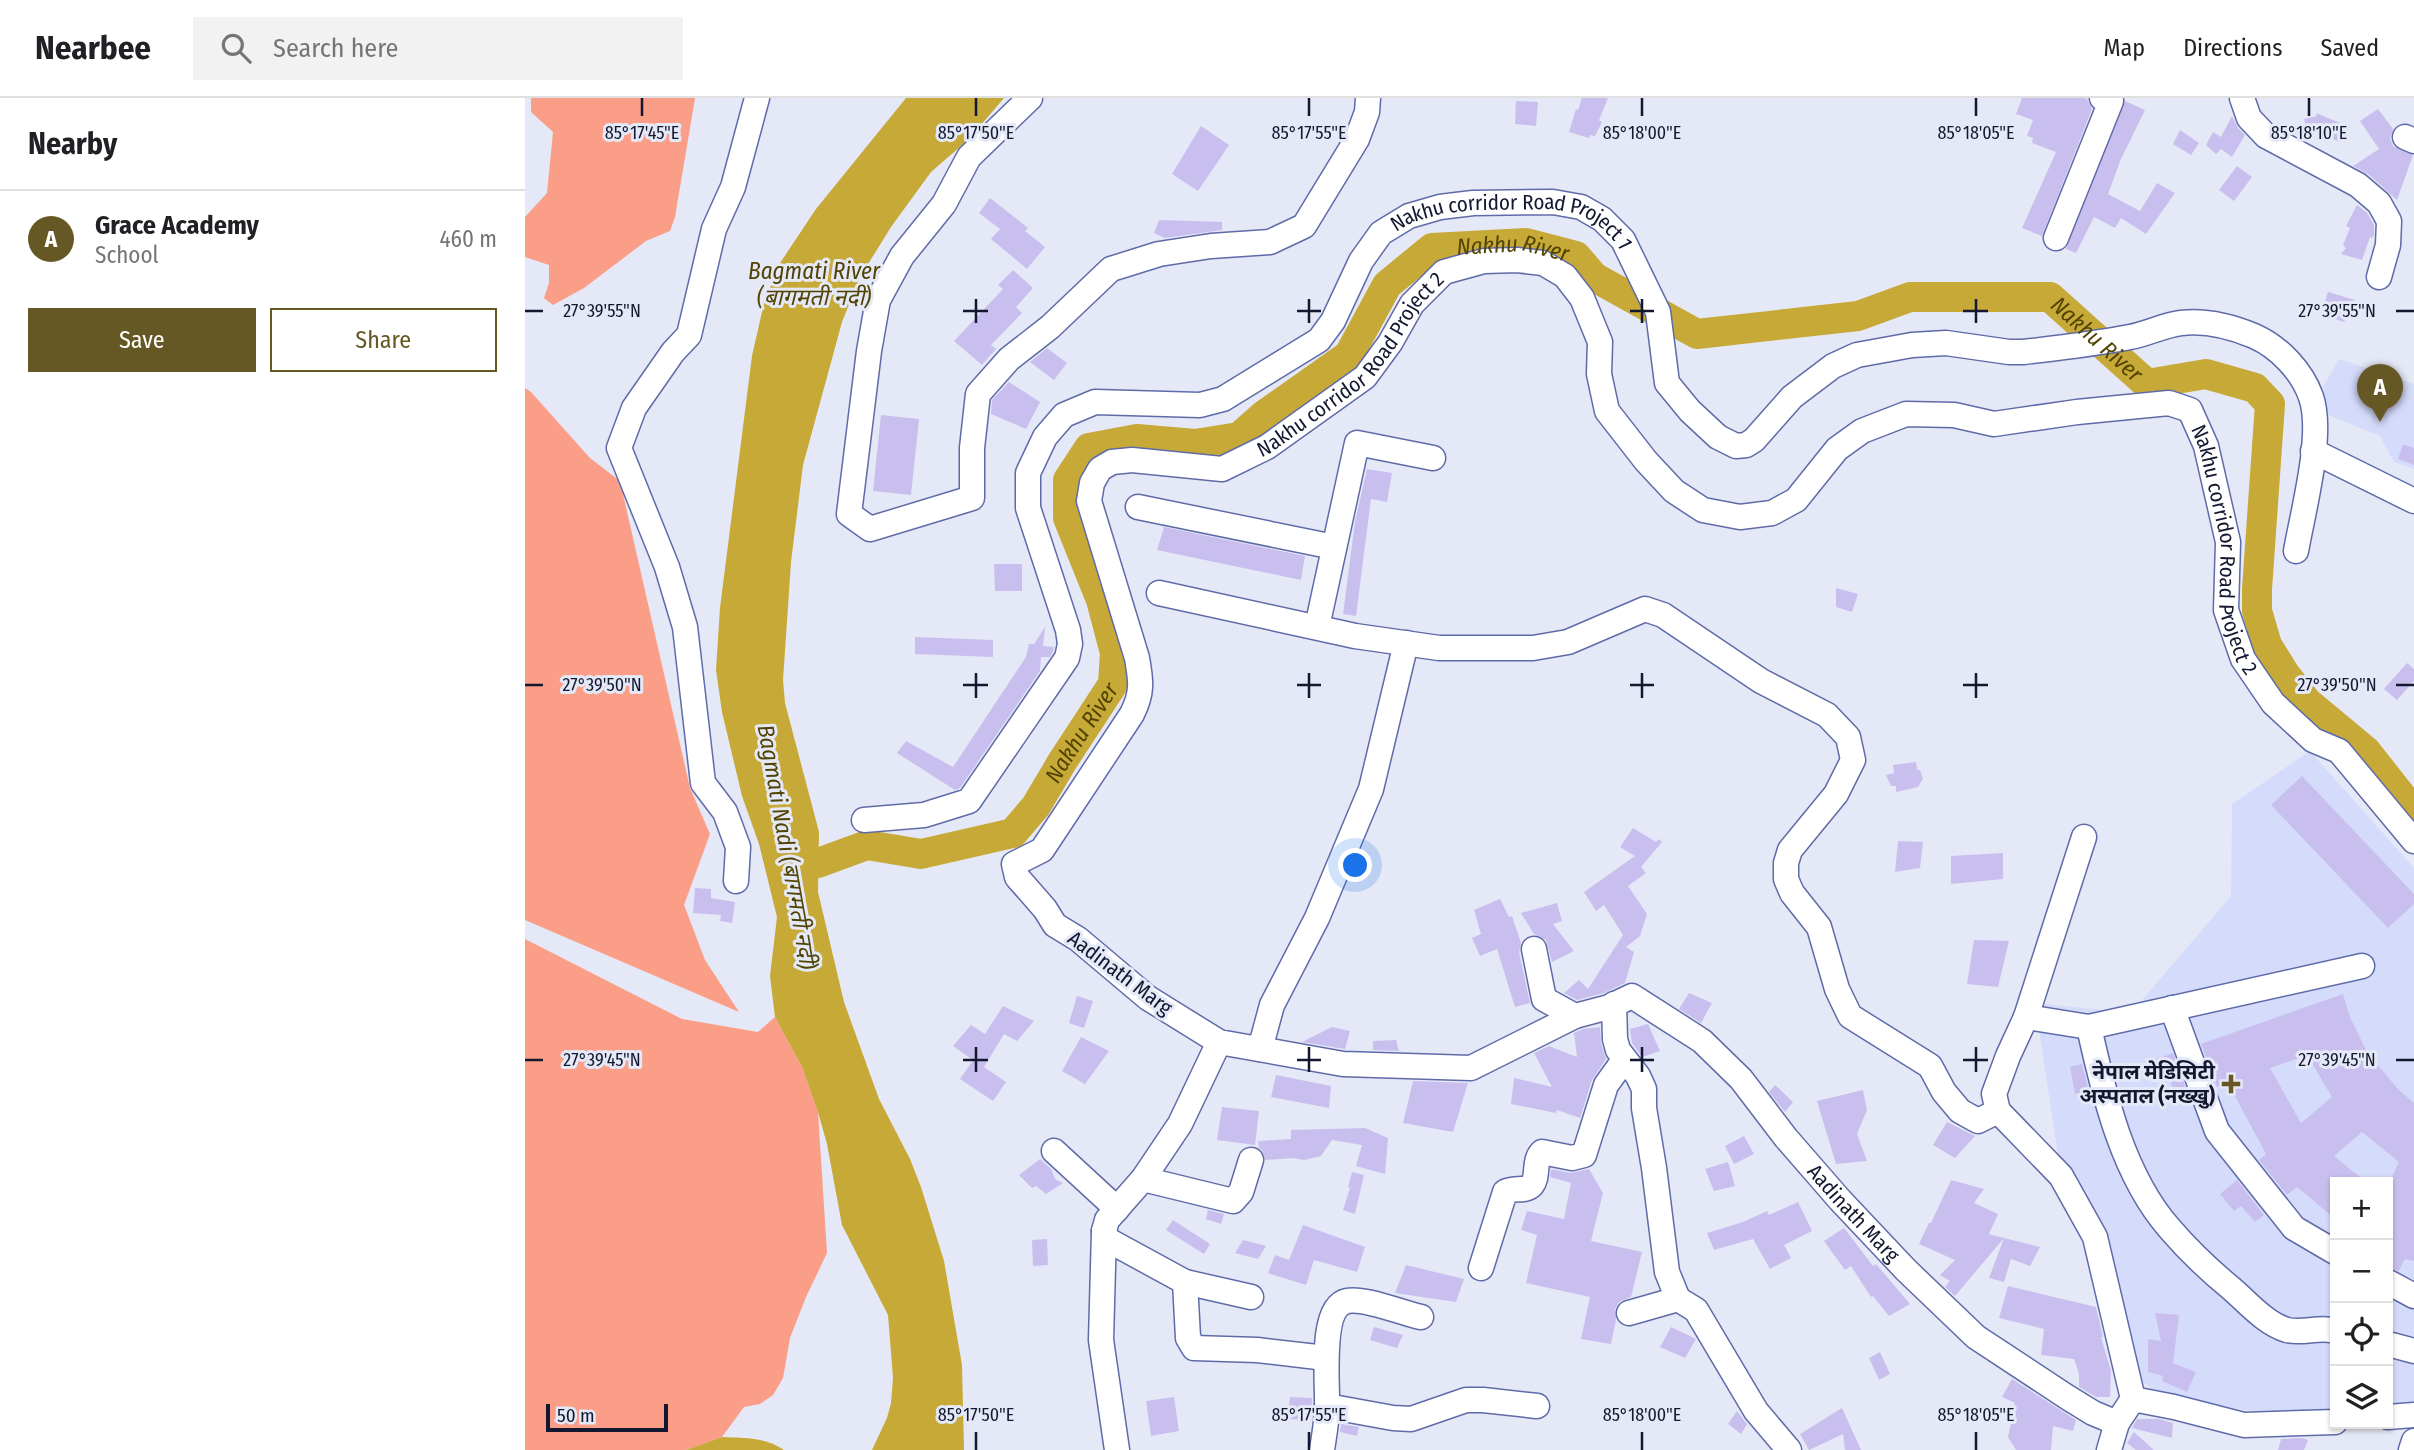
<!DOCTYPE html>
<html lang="en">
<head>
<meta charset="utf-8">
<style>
	:root { --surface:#fff; --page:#f2f2f2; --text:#202124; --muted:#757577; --line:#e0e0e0; --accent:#655824 }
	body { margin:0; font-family:"Fira Sans Condensed","Noto Sans Devanagari",sans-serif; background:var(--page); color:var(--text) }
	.controls { position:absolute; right:21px; bottom:21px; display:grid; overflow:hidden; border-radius:0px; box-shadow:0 2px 5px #0004 }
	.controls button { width:63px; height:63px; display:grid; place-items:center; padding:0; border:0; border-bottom:2px solid var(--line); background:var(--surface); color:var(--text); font:35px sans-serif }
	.scale { position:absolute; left:21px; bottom:18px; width:122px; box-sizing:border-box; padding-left:7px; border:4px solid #131830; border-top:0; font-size:19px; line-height:24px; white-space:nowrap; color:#131830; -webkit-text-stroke:5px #e5e8f6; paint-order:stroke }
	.you { position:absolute; left:831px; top:768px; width:24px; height:24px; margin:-18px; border:5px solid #fff; border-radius:50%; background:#1a73e8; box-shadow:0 0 0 10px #1a73e833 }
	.badge { display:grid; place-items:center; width:46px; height:46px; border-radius:50%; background:var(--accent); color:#fff; font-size:23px; font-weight:700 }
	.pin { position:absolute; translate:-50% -58px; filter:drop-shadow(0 2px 4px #0008) }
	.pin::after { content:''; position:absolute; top:37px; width:24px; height:21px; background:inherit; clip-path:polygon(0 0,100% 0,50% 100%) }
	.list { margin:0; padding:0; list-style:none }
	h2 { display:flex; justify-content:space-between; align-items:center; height:91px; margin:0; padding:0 28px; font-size:30px }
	h2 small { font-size:23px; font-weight:400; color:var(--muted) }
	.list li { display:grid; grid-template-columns:46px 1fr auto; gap:21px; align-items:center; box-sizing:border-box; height:98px; padding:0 28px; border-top:2px solid var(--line) }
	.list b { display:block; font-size:26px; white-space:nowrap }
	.list p { margin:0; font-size:23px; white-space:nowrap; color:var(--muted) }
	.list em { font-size:23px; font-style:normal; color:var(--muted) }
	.actions { display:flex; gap:14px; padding:21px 28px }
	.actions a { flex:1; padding:16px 0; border:2px solid var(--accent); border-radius:0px; text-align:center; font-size:24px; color:var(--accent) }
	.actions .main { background:var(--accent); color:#fff }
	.icon { flex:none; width:38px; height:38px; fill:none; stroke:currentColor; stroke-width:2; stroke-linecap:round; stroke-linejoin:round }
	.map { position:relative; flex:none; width:1889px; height:1352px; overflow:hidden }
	header { display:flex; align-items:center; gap:42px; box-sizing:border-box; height:98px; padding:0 35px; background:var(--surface); border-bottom:2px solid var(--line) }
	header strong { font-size:33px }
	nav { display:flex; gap:38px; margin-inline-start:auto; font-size:24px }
	.search { width:490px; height:63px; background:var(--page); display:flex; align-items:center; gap:18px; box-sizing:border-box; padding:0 24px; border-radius:0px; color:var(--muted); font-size:26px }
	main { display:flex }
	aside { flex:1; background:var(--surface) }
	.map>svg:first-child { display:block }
	.built { fill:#d5dcfb }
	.green { fill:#fb9e87 }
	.water { fill:#c6a936 }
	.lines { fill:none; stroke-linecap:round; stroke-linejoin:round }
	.river { stroke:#c6a936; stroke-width:30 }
	.building { fill:#c9bfef; fill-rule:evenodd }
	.minor-casing { stroke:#5f6ba8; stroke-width:27 }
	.minor { stroke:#fff; stroke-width:24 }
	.ticks { fill:none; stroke:#131830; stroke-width:2.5 }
	.poi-dot { fill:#655824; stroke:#e5e8f6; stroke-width:2.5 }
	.labels { text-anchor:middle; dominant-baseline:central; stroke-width:6; stroke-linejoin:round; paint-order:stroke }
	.street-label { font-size:21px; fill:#131830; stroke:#e5e8f6 }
	.poi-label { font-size:21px; font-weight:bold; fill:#131830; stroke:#e5e8f6; text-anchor:end }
	.water-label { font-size:23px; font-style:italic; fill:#524302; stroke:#e5e8f6 }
	.ticks-label { font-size:18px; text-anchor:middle; fill:#131830; stroke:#e5e8f6; stroke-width:6; stroke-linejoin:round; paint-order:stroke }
</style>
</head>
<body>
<header>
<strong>Nearbee</strong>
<div class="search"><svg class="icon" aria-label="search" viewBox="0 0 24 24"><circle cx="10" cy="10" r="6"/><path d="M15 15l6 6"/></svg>Search here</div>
<nav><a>Map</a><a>Directions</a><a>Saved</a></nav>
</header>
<main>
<aside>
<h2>Nearby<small></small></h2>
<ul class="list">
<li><span class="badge">A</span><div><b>Grace Academy</b><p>School</p></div><em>460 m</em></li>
</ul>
<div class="actions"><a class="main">Save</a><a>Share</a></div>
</aside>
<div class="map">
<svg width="1889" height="1352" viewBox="0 0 1889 1352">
	<rect width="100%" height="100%" fill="#e5e8f6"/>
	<!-- built -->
	<path class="built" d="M1814 261 1889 286V371L1869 364 1855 338 1786 310Z
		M1785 653 1889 770V1310L1863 1312V1084H1810V1316H1747L1638 1299 1605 1274 1586 1147 1533 1057 1510 905 1606 915 1706 798 1707 706Z"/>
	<!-- green -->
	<path class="green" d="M6 0H170L150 119 145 133 121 143 59 190 28 207 19 200 24 185V167L0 159V119L22 95 28 34 6 14Z
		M0 290 6 294 65 360 95 383 165 690 185 736 159 807 180 862 214 914 0 822Z
		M0 841 157 921 233 934 250 919 277 969 293 1014 302 1155 281 1199 265 1240 258 1280 248 1297 235 1306 219 1309 197 1339 161 1352H0Z"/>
	<!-- water -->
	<path class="water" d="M381 0H479L444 41 406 74 366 129 335 179 317 224 278 367 266 464 258 582 260 605 294 734 293 794 319 904 354 1001 385 1061 396 1089 419 1163 437 1267 439 1352H347L362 1320 366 1305 368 1280 363 1217 317 1127 302 1046 293 1014 277 969 250 919 245 878 252 819 234 746 217 698 197 614 191 572 195 510 227 258 239 205 255 165 291 111Z
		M197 1339C219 1340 240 1339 259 1352H161Z"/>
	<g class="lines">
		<!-- river -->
		<path class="river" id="s1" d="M266 764 293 765 342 747 396 756 488 735 511 708 537 664 588 586 590 555 576 502 543 420V382L564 350 612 341 670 346 714 339 739 317 824 257 862 187 907 150 1001 145 1051 158 1069 179 1172 236 1333 218 1385 199H1525L1622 286 1681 276 1730 290 1745 306 1732 491V513L1742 547 1760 576 1782 604 1841 653 1889 714"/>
	</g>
	<!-- building -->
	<path class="building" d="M1057 0H1083L1074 22 1077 24 1070 38 1065 37 1064 40 1044 34 1051 11 1053 12Z
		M1497 0H1559L1562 1 1567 11 1517 138 1497 130 1531 54 1507 45 1508 40 1502 38 1508 22 1491 16Z
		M991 3 1013 4 1011 28 990 26Z
		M1600 3 1620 12 1596 61 1583 96 1615 113 1632 85 1650 95 1621 136 1596 120 1590 130 1569 119 1551 155 1541 151Z
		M1853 11 1868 31 1865 40 1868 48 1888 57 1872 102 1843 76 1828 68 1854 51 1835 23Z
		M1791 15 1825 29 1814 44 1795 34 1794 31 1783 35 1779 21 1792 18Z
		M1707 18 1713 30 1720 37 1707 59 1696 51 1691 56 1681 47 1688 34 1696 39Z
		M676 28 704 47 673 93 647 76Z
		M1655 32 1674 45 1666 57 1648 46Z
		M1712 68 1727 79 1709 103 1694 92Z
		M465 100 503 130 500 133 520 149 502 171 466 141 475 131 454 115Z
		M1832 107 1842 115 1849 127V137L1847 140 1845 139 1837 162 1816 156 1821 150 1818 147 1825 130 1821 128Z
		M634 122 697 124V132L640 140 629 135Z
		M488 172 508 190 491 209 497 215 466 247 471 251 457 267 429 243 478 191 473 187Z
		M1803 194 1830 202 1819 224 1796 216Z
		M522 250 542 265 529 282 505 264Z
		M484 284 515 304 501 331 466 316 467 302Z
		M356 317 394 321 386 397 348 393Z
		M1878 346 1889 350V367L1873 361Z
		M842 371 867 375 862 404 846 401 831 518 818 516 830 424Z
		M639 429 780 458 776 482 632 452Z
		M469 466H497V493H470Z
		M1311 490 1333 496 1327 514 1311 509Z
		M520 529 518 548 529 549 528 554 525 559H516L515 573 435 690 430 692 372 655 381 643 428 669 501 559 504 546H509Z
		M390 539 468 542V559L390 556Z
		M1882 565 1889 571V583L1872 602 1859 591Z
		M1391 664 1392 672H1395L1398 681 1393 689 1371 694V688H1366L1361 677 1369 675 1368 667Z
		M1777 678 1889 796V806L1863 830 1746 707Z
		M1108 730 1131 744 1134 741 1137 744 1116 769 1121 775 1103 788 1122 816 1115 838 1101 849 1109 854 1100 885 1079 895 1052 902 1039 895 1054 882 1063 891 1098 837 1079 807 1071 813 1059 794 1110 758 1095 749Z
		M1373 743 1398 744 1395 770 1370 774Z
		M1478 755V781L1426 786V758Z
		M170 790 186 791V800L210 804 207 825 195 823 196 817 168 815Z
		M975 801 984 819 987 818 996 845 994 854 1005 905 990 909 972 851 955 858 947 840 956 836 949 812Z
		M1032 805 1037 823 1028 826 1049 853 1027 864 1021 842 1009 836 996 815Z
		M1449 842 1484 843 1473 889 1442 886Z
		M1164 895 1187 905 1176 925 1154 911Z
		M1818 896 1825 919 1842 954 1873 991 1889 1005V1163L1880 1161 1874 1173 1863 1169V1087L1874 1064 1837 1034 1809 1058 1841 1084H1810V1121L1772 1089 1762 1097 1734 1062 1741 1056 1703 985 1692 989 1676 946ZM1782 957 1807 999 1776 1025 1745 970Z
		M552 898 568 903 559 930 544 925Z
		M478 908 509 923 492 943 479 936 459 969 481 984 468 1003 435 981 448 962 428 948 446 927 460 936Z
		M1123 926 1135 953 1117 959 1107 945 1105 931Z
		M807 929 825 933 820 951 777 944Z
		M1075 929 1076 945 1081 961 1067 982 1055 1020 1032 1012 1031 1015 986 1006 989 980 1027 989 1009 955 1024 948 1052 959 1049 935 1058 931Z
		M556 939 584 953 560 986 537 973Z
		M871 942 874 953 848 952V943Z
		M1648 955 1664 999 1652 1003 1645 982 1636 984 1629 962Z
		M1557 966 1564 994 1550 996 1545 969Z
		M751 977 806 988 804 1010 746 999Z
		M888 983 943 985 928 1034 878 1025Z
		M1250 987 1268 1004 1260 1014 1244 994Z
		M1338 992 1342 1012 1332 1036 1342 1063 1311 1066 1292 1003Z
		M697 1009 734 1013 730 1047 692 1042Z
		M1422 1024 1450 1038 1430 1060 1408 1047Z
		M840 1030 863 1040 860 1076 831 1068 837 1047 807 1042 796 1058 779 1062 768 1060 740 1062 737 1052 734 1050 733 1043 766 1041V1032Z
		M1219 1038 1229 1056 1209 1066 1200 1048Z
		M515 1061 526 1071 530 1081 538 1085 521 1096 511 1088 507 1090 494 1077Z
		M1203 1064 1210 1088 1189 1093 1180 1071Z
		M1026 1071 1045 1075 1064 1071 1078 1095 1066 1143 1117 1154 1106 1199 1094 1204 1090 1211 1091 1222 1086 1246 1056 1241 1065 1199 1001 1185 1012 1137 996 1132 1002 1113 1039 1121 1046 1085 1025 1079Z
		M827 1074 839 1077 830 1116 818 1112 825 1090 823 1089Z
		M1426 1082 1459 1091 1449 1105 1473 1116 1464 1136 1479 1140 1430 1198 1420 1189 1425 1183 1415 1177 1430 1162 1394 1146 1404 1125H1406Z
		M1712 1082 1739 1117 1730 1124 1716 1108 1709 1113 1695 1096Z
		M1273 1104 1287 1133 1259 1147 1266 1160 1245 1171 1228 1141 1189 1152 1182 1135 1218 1124 1242 1113 1244 1117Z
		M683 1112 699 1116 696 1126 681 1121Z
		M648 1122 685 1146 679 1156 641 1132Z
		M778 1127 840 1149 832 1174 789 1162 781 1187 743 1175 750 1157 764 1162Z
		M1319 1130 1348 1168 1351 1166 1385 1206 1364 1218 1348 1198 1346 1199 1326 1168 1320 1172 1299 1143Z
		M1479 1140 1515 1149 1505 1168 1486 1161 1479 1184 1464 1180Z
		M522 1141 523 1167 508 1168 507 1142Z
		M718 1142 741 1148 733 1161 710 1155Z
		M881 1167 939 1181 931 1204 870 1195Z
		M1483 1188 1571 1209 1578 1239H1576L1586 1273 1585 1299H1571L1554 1289V1276L1549 1261 1516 1257 1519 1231 1474 1220Z
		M1630 1215 1654 1217 1648 1265 1671 1274 1662 1294 1637 1283 1638 1278 1623 1274V1241L1636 1243Z
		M849 1229 878 1237 872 1250 845 1242Z
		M1146 1229 1171 1241 1160 1260 1135 1249Z
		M1355 1254 1365 1276 1354 1282 1344 1260Z
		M1487 1281 1551 1322 1548 1333 1528 1328 1526 1352H1491L1483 1339 1490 1305 1477 1299Z
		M649 1299 654 1333 626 1338 621 1303Z
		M765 1299 787 1300 786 1322 763 1321Z
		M1317 1310 1336 1352H1320L1318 1336 1284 1352 1275 1336Z
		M1212 1313 1222 1326 1216 1336 1203 1326Z
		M1612 1321H1634L1648 1325 1647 1340 1607 1330Z
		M816 1326 834 1329 832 1338 815 1334Z
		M1609 1334 1629 1352H1611L1602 1345Z
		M1777 1340 1783 1342 1779 1352H1753L1756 1341Z"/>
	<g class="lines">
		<!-- minor casing -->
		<g class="minor-casing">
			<g id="minor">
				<path d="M505 0 444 59 419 106 377 158 353 202 344 253 324 416 345 431 447 400V350L453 296 484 261 525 229 586 171 634 156 686 148 745 144 779 128 832 41 842 14 843 0"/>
				<path d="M1717 0 1724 20 1741 38 1833 87 1854 105 1864 123 1863 147 1854 179"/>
				<path d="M1880 39 1889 43"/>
				<path d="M1531 140 1586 3 1577 0"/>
				<path d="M1788 353 1889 403"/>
				<path d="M613 409 809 449"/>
				<path d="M634 495 830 538 914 550H1008L1043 544 1120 511 1138 517 1236 583 1302 617 1323 639 1328 662 1311 696 1265 752 1261 765V781L1267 795 1294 829 1312 891 1325 918 1405 968 1419 994 1435 1013 1453 1023 1473 1013"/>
				<path d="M792 529 832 345 908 360"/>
				<path id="s2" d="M339 722 399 717 444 703 542 560 545 546 543 532 503 410V375L520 339 539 317 570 304 675 307 698 301 794 242 808 223 836 163 856 135 884 118 915 109 948 105 1028 104 1056 109 1077 121 1098 142 1133 214 1142 285 1165 313 1193 339 1211 348 1221 347 1229 342 1267 299 1308 268 1332 257 1387 247 1421 245 1484 254H1498C1533 250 1570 246 1605 239 1622 236 1639 227 1656 225 1682 222 1705 228 1729 238 1754 249 1777 273 1786 299 1799 336 1778 413 1771 453"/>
				<path d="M1559 739 1501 919 1483 958 1469 996 1473 1013 1536 1078 1570 1139 1608 1301"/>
				<path d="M211 783 213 749 200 714 178 685 160 529 142 469 94 350 109 310 148 254 164 237 189 131 208 89 232 0"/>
				<path id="s3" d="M1009 851 1019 901 1050 918 1084 909 1107 898 1177 943 1216 981 1261 1040 1315 1102 1381 1172 1451 1239 1542 1299 1568 1315 1592 1325"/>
				<path d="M1089 906 1090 941 1093 952 1113 978 1119 991V1010L1129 1070 1142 1174 1153 1201"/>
				<path d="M1647 910 1692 1033 1769 1130 1810 1154"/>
				<path id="s4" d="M1050 918 946 970 818 966 694 944 623 900 553 841 530 827 520 811 492 779 489 766 517 752 607 616C618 594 616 583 612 560L564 403 567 385 575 371 587 364 607 362 697 371 742 349 840 279 865 245 887 206 919 174 959 163 992 162 1018 165 1040 178 1057 200 1075 244 1074 276 1082 313 1121 363 1149 393 1178 412 1215 419 1247 415 1271 402 1312 351 1337 333 1381 316 1429 317 1469 326 1552 314 1644 305 1665 312 1681 348 1703 444 1701 512 1718 561 1748 605 1788 642 1814 653 1889 743"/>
				<path d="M1501 919 1564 929 1837 868"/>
				<path d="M1564 929C1579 997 1598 1078 1645 1131 1663 1152 1685 1173 1707 1191 1723 1205 1741 1226 1762 1232 1778 1236 1795 1228 1810 1233"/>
				<path d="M694 944 655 1026 618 1081 582 1122 579 1133 583 1142 660 1184 663 1240 669 1250 732 1252 801 1260"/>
				<path d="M735 951 747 907 792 820 846 691 881 545"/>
				<path d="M529 1053 592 1111"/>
				<path d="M618 1081 708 1103 716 1094 726 1062"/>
				<path d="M579 1133 576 1242 592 1352"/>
				<path d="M956 1170 980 1094C988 1089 1001 1094 1007 1087 1014 1078 1008 1063 1017 1054L1047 1060 1059 1057 1081 987 1099 962"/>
				<path d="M660 1184 726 1199"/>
				<path d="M1863 1184 1889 1198"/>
				<path d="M1104 1215 1153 1201 1171 1212 1231 1313 1264 1352"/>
				<path d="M1863 1246 1889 1253"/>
				<path d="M802 1308 868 1320 886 1321 941 1302H958L1012 1308"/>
				<path d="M1863 1319 1889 1317"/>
				<path d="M797 1352C799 1338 802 1323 802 1309 803 1286 794 1209 822 1203 839 1199 877 1215 896 1219"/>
				<path d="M1584 1352 1592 1325 1608 1301 1649 1309 1719 1327 1810 1324"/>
				<path d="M1886 1352 1889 1343"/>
			</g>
		</g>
		<!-- minor -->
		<use href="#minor" class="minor"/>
	</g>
	<!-- ticks -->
	<path class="ticks" d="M117 0V18M451 0V18M784 0V18M1117 0V18M1451 0V18M1784 0V18M451 201V225M784 201V225M1117 201V225M1451 201V225M0 213H18M438 213H463M772 213H796M1105 213H1129M1438 213H1463M1871 213H1889M451 575V600M784 575V600M1117 575V600M1451 575V600M0 587H18M438 587H463M772 587H796M1105 587H1129M1438 587H1463M1871 587H1889M451 949V974M784 949V974M1117 949V974M1451 949V974M0 962H18M438 962H463M772 962H796M1105 962H1129M1438 962H1463M1871 962H1889M451 1334V1352M784 1334V1352M1117 1334V1352M1451 1334V1352"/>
	<!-- markers -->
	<path class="poi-dot" d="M1702.5 975.5h7v7h7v7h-7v7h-7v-7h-7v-7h7z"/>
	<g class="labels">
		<!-- street labels -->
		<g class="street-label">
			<text stroke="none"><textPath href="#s2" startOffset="1082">Nakhu corridor Road Project 1</textPath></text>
			<text stroke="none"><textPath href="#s4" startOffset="1391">Nakhu corridor Road Project 2</textPath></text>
			<text stroke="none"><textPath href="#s4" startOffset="2609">Nakhu corridor Road Project 2</textPath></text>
			<text transform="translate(595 875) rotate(37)">Aadinath Marg</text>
			<text stroke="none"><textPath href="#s3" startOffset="460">Aadinath Marg</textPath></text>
		</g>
		<!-- poi labels -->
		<g class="poi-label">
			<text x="1690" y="974">नेपाल मेडिसिटी<tspan x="1690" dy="24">अस्पताल (नख्खु)</tspan></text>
		</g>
		<!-- water labels -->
		<g class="water-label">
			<text stroke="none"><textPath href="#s1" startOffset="1167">Nakhu River</textPath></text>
			<text x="289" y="173">Bagmati River<tspan x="289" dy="26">(बागमती नदी)</tspan></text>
			<text stroke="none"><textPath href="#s1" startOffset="1797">Nakhu River</textPath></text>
			<text stroke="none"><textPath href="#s1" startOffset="350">Nakhu River</textPath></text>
			<text transform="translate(262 749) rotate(80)">Bagmati Nadi (बागमती नदी)</text>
		</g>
	</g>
	<g class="ticks-label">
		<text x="117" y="41">85°17'45"E</text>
		<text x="451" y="41">85°17'50"E</text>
		<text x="784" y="41">85°17'55"E</text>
		<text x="1117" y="41">85°18'00"E</text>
		<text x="1451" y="41">85°18'05"E</text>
		<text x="1784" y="41">85°18'10"E</text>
		<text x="77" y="219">27°39'55"N</text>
		<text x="1812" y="219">27°39'55"N</text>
		<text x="77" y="593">27°39'50"N</text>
		<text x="1812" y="593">27°39'50"N</text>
		<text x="77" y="968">27°39'45"N</text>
		<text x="1812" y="968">27°39'45"N</text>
		<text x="451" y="1323">85°17'50"E</text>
		<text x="784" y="1323">85°17'55"E</text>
		<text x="1117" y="1323">85°18'00"E</text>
		<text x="1451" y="1323">85°18'05"E</text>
	</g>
</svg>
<div class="controls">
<button>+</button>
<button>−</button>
<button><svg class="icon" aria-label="locate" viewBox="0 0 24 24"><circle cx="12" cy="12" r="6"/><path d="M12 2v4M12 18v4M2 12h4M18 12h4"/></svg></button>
<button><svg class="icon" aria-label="layers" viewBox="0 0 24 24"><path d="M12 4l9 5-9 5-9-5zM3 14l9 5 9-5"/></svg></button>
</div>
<div class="scale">50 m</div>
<div class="you"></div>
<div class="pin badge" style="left:1855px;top:324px">A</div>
</div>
</main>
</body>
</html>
